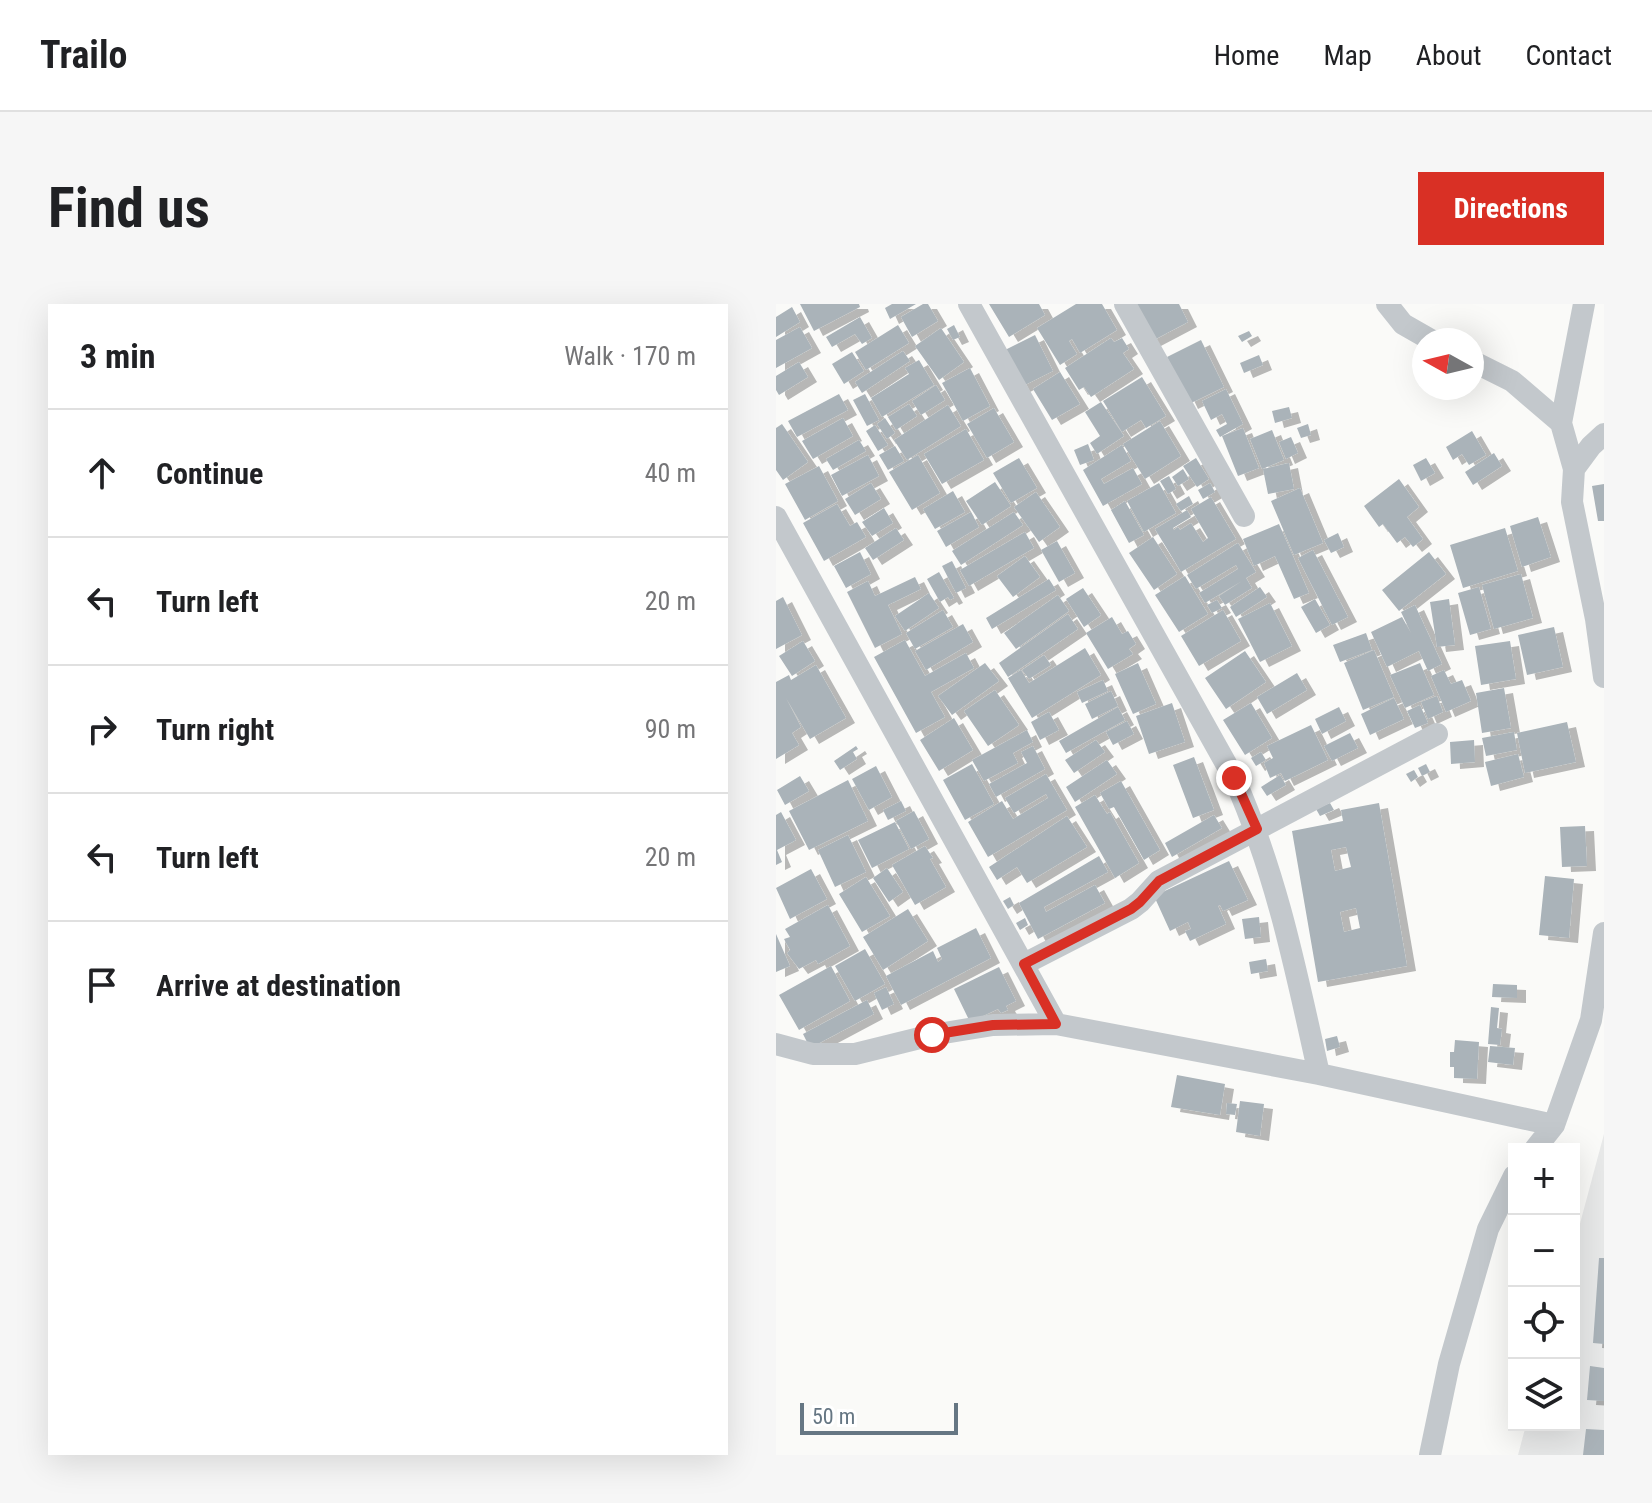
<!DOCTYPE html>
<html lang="en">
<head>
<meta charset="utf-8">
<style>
	:root { --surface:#fff; --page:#f6f6f6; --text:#202124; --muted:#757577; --line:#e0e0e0; --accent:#d93025 }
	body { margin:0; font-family:"Roboto Condensed",sans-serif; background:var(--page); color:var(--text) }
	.controls { position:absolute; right:24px; bottom:24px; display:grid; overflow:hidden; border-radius:0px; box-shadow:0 8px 32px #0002 }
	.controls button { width:72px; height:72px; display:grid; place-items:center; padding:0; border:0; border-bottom:2px solid var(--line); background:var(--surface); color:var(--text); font:40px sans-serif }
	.compass { position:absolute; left:636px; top:24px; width:72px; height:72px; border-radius:50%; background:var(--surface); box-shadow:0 8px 32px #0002; rotate:278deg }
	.scale { position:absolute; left:24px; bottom:20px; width:158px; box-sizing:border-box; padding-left:8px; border:4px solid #657683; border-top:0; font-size:22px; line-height:28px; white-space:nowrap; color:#657683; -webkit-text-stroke:6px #fff; paint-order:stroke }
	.stop { position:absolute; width:24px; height:24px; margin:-18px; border:6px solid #d93025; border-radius:50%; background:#fff }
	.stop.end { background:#d93025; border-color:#fff; box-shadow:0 2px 8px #0008 }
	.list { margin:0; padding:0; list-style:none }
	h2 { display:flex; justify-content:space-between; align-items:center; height:104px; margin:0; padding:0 32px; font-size:34px }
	h2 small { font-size:26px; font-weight:400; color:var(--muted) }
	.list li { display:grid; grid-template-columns:52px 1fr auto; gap:24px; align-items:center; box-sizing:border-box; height:128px; padding:0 32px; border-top:2px solid var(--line) }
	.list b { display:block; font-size:30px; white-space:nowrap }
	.list em { font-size:26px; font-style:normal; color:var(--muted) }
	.icon { flex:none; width:44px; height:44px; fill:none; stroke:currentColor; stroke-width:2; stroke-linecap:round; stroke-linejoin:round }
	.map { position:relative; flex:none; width:828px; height:1151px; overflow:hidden; border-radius:0px }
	header { display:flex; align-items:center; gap:48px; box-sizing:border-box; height:112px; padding:0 40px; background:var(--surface); border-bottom:2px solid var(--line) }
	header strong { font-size:38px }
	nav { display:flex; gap:44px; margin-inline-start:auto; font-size:28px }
	.intro { display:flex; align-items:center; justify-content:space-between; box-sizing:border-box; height:192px; padding:0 48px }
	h1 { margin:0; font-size:56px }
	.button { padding:20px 36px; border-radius:0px; background:var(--accent); color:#fff; font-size:28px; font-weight:700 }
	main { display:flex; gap:48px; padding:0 48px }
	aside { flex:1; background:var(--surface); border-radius:0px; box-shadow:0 8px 32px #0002 }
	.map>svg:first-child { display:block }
	.built { fill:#e8e9e9 }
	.building { fill:#aab3b9; fill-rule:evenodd; filter:url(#shadow) }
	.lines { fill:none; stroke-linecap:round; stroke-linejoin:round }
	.minor { stroke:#c3c8cc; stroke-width:22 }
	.route { stroke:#d93025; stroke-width:10 }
</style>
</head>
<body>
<header>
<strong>Trailo</strong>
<nav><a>Home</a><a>Map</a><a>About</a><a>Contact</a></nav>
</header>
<div class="intro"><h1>Find us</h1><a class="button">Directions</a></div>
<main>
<aside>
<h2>3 min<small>Walk · 170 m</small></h2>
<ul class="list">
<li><svg class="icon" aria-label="ahead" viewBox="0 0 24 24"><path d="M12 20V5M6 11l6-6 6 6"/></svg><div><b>Continue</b></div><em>40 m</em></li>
<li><svg class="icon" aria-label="left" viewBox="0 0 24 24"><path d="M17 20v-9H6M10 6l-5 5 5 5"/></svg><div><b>Turn left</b></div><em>20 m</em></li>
<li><svg class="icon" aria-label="right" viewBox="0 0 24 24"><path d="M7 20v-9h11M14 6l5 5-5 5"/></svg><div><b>Turn right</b></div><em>90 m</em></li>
<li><svg class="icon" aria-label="left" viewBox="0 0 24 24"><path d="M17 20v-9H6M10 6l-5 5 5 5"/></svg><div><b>Turn left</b></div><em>20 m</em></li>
<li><svg class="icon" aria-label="arrive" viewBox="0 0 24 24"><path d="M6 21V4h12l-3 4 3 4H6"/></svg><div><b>Arrive at destination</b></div></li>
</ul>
</aside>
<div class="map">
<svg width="828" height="1151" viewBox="0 0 828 1151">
	<defs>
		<filter id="shadow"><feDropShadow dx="9" dy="5" stdDeviation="0" flood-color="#0004"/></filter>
	</defs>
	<rect width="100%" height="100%" fill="#fafaf8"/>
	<!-- built -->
	<path class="built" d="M828 830V1151H742L750 1121H798V942Z"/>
	<!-- building -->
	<path class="building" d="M24 0H83L84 3 38 27Z
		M116 0H140L114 15 109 4Z
		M147 0H152L162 17 136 33 125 13Z
		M213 0H263L269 11 233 33Z
		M300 0H326L341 26 304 49 296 35 293 37 301 50 284 61 261 24Z
		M355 0H403L412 18 374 38Z
		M16 3 24 18 0 33V13Z
		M84 13 96 34 86 40 79 30 56 43 50 33Z
		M122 21 133 39 90 66 79 48Z
		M178 21 184 33 177 36 171 25Z
		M24 23 36 44 0 64V36Z
		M165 24 188 58 163 76 139 42Z
		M473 27 476 32 466 38 462 32Z
		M259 31 277 67 245 83 227 47Z
		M335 34 338 38 346 34 353 45 347 49 358 65 315 93 308 83 303 86 289 64Z
		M425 36 448 83 413 100 391 53Z
		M127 47 134 57 86 89 79 78Z
		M76 48 88 67 68 80 56 60Z
		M483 51 487 61 468 69 464 59Z
		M143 56 158 81 106 113 95 94 133 70 129 64Z
		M23 58 32 73 3 91 0 86V72Z
		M194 64 214 102 187 117 166 79Z
		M284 68 304 100 276 116 257 85Z
		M366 73 390 112 370 124 365 116 346 128 327 97Z
		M160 81 169 96 145 111 136 97Z
		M450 85 467 120 444 133 440 126 451 120 446 110 435 116 426 97Z
		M63 90 72 106 21 133 12 117Z
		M89 90 103 116 91 122 77 96Z
		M325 98 348 132 321 150 314 139 324 132 309 108Z
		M133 100 141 112 120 126 112 113Z
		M172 101 185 122 131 156 118 136Z
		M513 103 516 114 499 119 496 107Z
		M218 104 238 138 211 154 191 120Z
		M67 114 77 132 37 155 26 137Z
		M109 114 119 129 111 135 101 120Z
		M384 117 405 152 369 175 347 140Z
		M6 120 32 158 7 176 0 166V124Z
		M532 120 535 131 525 134 521 124Z
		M99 121 112 141 102 147 90 127Z
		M467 124 483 164 462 172 446 132Z
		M190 125 208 156 166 180 148 150Z
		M496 126 508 156 486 165 474 135Z
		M696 127 710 151 693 161 686 150 677 156 670 143Z
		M515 133 522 149 510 155 503 138Z
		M83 136 90 147 57 166 50 155Z
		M312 140 318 156 304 161 298 146Z
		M346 141 355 157 325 175 328 180 357 164 366 180 327 202 307 166Z
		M119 142 128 157 112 166 103 151Z
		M718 149 726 162 697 181 689 168Z
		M92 151 103 172 66 192 55 171Z
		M142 151 164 189 136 206 113 168Z
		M243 154 261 184 235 199 217 169Z
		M420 154 433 175 421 183 407 162Z
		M650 154 659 169 645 177 637 161Z
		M513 159 518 185 492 190 487 165Z
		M43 162 62 197 29 216 9 180Z
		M407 165 413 175 402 182 396 173Z
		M393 172 400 185 392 190 384 177Z
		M623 175 643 203 631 213 647 235 637 243 629 233 621 239 607 220 603 223 588 202Z
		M219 178 235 202 206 221 190 197Z
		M95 179 105 195 79 211 69 195Z
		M383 179 400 209 368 228 351 197Z
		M434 179 439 188 427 195 422 186Z
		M828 180V217H822L816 182Z
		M524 184 547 239 518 251 495 197Z
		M177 187 189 208 159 225 147 205Z
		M260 188 284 223 263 238 238 203Z
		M413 192 417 200 405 207 400 200Z
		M435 193 460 235 405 268 379 225 411 206 415 213 397 224 398 226 402 223 404 226 415 219 427 238 432 234 415 205Z
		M349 197 368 231 353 239 335 206Z
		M61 200 74 222 81 218 90 233 48 257 27 219Z
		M108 204 117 219 96 232 86 218Z
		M195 208 203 223 170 243 161 227Z
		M238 208 247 221 185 261 176 247Z
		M762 213 775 253 746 263 734 222Z
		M503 220 533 289 518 295 499 252 478 262 467 235Z
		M120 224 128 236 97 256 89 244Z
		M729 224 742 267 687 284 674 241Z
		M249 228 258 244 193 282 184 266Z
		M562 229 568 243 555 249 548 236Z
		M377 233 401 270 378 286 353 249Z
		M281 237 299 269 283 278 265 246Z
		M462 239 480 268 470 274 476 284 449 301 443 292 466 277 429 299 423 289 462 265 460 261 420 285 411 271Z
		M537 246 572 313 556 321 522 254Z
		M84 248 95 270 70 284 58 262Z
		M653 248 670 270 623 307 606 286Z
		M249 252 264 273 237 293 221 272Z
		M176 257 190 284 180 289 166 262Z
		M163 268 178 294 174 296 172 293 164 298 151 275Z
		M745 270 757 314 718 325 706 281Z
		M409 272 432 310 403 328 379 291Z
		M139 273 145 285 112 301 126 330 99 344 71 288 92 277 99 292Z
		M273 275 280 286 216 325 210 314Z
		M484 283 491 293 460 313 454 303Z
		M703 283 715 325 694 331 682 289Z
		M307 284 325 311 308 323 290 295Z
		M153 289 163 304 129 327 119 312Z
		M282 291 293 307 240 345 228 329Z
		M7 293 26 331 0 345V297Z
		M539 295 554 321 540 329 525 303Z
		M673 295 679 341 661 343 654 298Z
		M441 296 446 304 436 309 431 301Z
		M494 299 516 342 484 358 462 315Z
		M639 301 666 360 652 367 643 347 611 363 595 328 626 313 635 329 625 308Z
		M167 306 177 323 139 345 130 329Z
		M447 306 465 337 423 362 405 332Z
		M292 310 302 325 232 373 223 359Z
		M336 313 346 330 352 327 360 340 353 345 357 350 332 365 310 329Z
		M187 320 197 338 150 366 139 347Z
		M778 323 787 363 751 371 742 331Z
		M590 329 596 346 564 358 557 341Z
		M129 336 149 372 190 349 198 364 155 388 169 413 140 429 98 353Z
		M27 337 39 357 16 372 3 352Z
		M734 337 740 375 705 381 699 342Z
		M309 344 325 371 256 414 232 374 245 366 253 379Z
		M598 346 618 393 587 406 568 359Z
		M469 347 490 378 450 405 429 374Z
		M268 351 275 361 253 375 246 366Z
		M209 359 223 377 176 411 162 392Z
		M362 359 380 400 357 410 339 370Z
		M644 359 658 391 629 404 614 371Z
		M40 361 70 414 34 435 10 394 25 423 16 429 23 441 0 455V378L13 371 15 376Z
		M668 366 675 380 686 376 695 397 670 408 655 372Z
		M521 369 531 386 491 410 481 393Z
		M327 376 332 387 306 399 301 388Z
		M728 384 735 424 706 429 700 389Z
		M219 386 243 421 212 442 188 407Z
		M335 387 342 402 316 415 309 400Z
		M661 392 667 408 652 415 645 398Z
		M618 394 628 415 594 431 585 410Z
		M396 399 409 438 373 450 360 412Z
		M475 399 496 434 469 451 447 416Z
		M644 401 652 419 639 424 631 407Z
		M342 403 349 416 290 449 283 437Z
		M563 403 570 417 546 430 539 415Z
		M273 408 283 426 264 436 255 418Z
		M178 414 197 446 163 467 144 436Z
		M351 417 358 430 337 441 330 428Z
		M791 418 800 458 749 469 741 429Z
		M535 421 552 456 509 477 505 469 494 474 488 459 497 454 491 442Z
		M251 426 257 438 237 449 242 459 208 477 196 456Z
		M738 428 741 446 710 452 706 434Z
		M574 429 582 444 556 457 548 442Z
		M320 436 329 448 298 469 289 456Z
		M698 436 699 458 675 460 674 438Z
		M80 442 82 445 77 448 81 455 64 466 58 457Z
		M257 442 269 465 220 493 213 480 251 459 245 448Z
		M485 448 490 456 480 462 475 454Z
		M742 450 748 473 715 482 709 458Z
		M418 453 438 506 417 514 397 461Z
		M331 456 341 470 299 498 290 483Z
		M196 460 218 500 189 516 167 476Z
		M650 460 654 468 646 472 642 464Z
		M100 462 116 493 93 506 76 475Z
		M638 466 642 473 635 478 630 470Z
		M270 470 291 506 212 553 192 518 226 497 237 515 272 494 270 490 238 509 229 494Z
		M504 471 510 481 491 492 485 483Z
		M24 472 33 487 9 501 1 486Z
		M72 476 92 517 33 546 13 507Z
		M345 477 384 546 368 556 338 503 333 505 324 489Z
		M319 491 331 510 334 508 363 559 339 574 299 503Z
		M125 497 130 507 112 516 107 506Z
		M554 499 558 506 544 512 540 505Z
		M603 499 631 662 542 678 516 527 567 517 565 506ZM570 543 575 563 559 567 555 546ZM580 604 584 624 568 628 564 608Z
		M138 507 153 535 135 545 120 517Z
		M5 508 20 536 1 546 6 558 0 561V511Z
		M438 511 446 524 396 553 389 539Z
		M291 512 311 543 251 579 241 563 221 576 213 563Z
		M119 518 133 545 96 564 82 536Z
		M809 522 811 562 786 563 784 523Z
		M72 531 90 568 59 583 42 546Z
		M149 542 157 554 154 555 170 583 139 601 116 561Z
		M323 552 332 568 268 603 270 608 319 581 329 599 262 635 243 599Z
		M453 557 472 596 447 607 444 601 442 602 450 620 414 637 409 627 415 625 412 618 394 627 378 592Z
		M111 564 127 588 113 598 97 574Z
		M35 565 51 595 14 615 0 584Z
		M769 572 798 575 793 634 763 631Z
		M90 573 114 612 86 628 63 590Z
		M234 593 238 601 232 605 227 597Z
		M52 601 74 642 42 660 40 656 23 665 11 649 14 646 8 635 14 633 9 625Z
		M132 605 152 637 107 666 87 633Z
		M483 613 485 633 469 635 466 615Z
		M249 614 252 621 244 626 240 619Z
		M200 624 215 654 125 701 110 672 157 647 162 658 166 655 161 644Z
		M0 630 14 662 0 668Z
		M89 645 109 680 79 697 59 662Z
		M490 655 492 667 475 670 473 658Z
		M55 662 74 697 23 726 3 691Z
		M223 663 240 697 230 702 232 706 225 709 222 705 194 718 178 685Z
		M717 680 741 681V694L716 693Z
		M110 683 118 700 106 706 98 689Z
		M91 696 98 710 34 744 27 730Z
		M715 703 723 704 721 724 726 725 724 741 712 740Z
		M561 732 564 743 551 747 549 735Z
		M679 736 703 738 701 775 678 774V763H674V748H678Z
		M714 742 739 744 737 761 712 758Z
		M401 771 449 780 444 811 395 803Z
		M464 797 488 800 484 832 460 828Z
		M451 799 461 800 459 811 450 810Z
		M823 954H828V1040L817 1039Z
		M814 1062 828 1064V1097L811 1096Z
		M810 1125 828 1126V1151H807Z"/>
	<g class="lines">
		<!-- minor -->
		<path class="minor" d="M193 0 458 474C501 571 520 667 543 770
			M349 0 468 212
			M611 0 627 20 655 36
			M696 57 736 77 785 119
			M828 130 815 142 798 165 796 198 820 315 828 373
			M798 165 785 119 808 0
			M0 213 280 720
			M248 660 355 605 364 598 383 577 661 430
			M0 740 37 750H79L156 731 217 721 280 720 543 770 778 821
			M759 845 778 821 815 716 828 629
			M654 1151 673 1060 712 925 738 872"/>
	</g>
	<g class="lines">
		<!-- route -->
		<path class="route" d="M156 731 217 721 280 720 248 660 355 605 364 598 383 577 481 525 458 474"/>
	</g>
</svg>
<div class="controls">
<button>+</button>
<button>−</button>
<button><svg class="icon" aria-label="locate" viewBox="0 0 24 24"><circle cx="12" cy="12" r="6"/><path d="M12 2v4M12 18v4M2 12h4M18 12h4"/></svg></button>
<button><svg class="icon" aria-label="layers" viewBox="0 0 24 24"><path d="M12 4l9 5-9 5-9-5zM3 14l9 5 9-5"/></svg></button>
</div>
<svg class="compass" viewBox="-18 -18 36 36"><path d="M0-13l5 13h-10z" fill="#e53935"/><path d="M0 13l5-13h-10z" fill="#757577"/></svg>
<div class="scale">50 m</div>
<div class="stop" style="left:156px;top:731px"></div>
<div class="stop end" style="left:458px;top:474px"></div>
</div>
</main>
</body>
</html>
